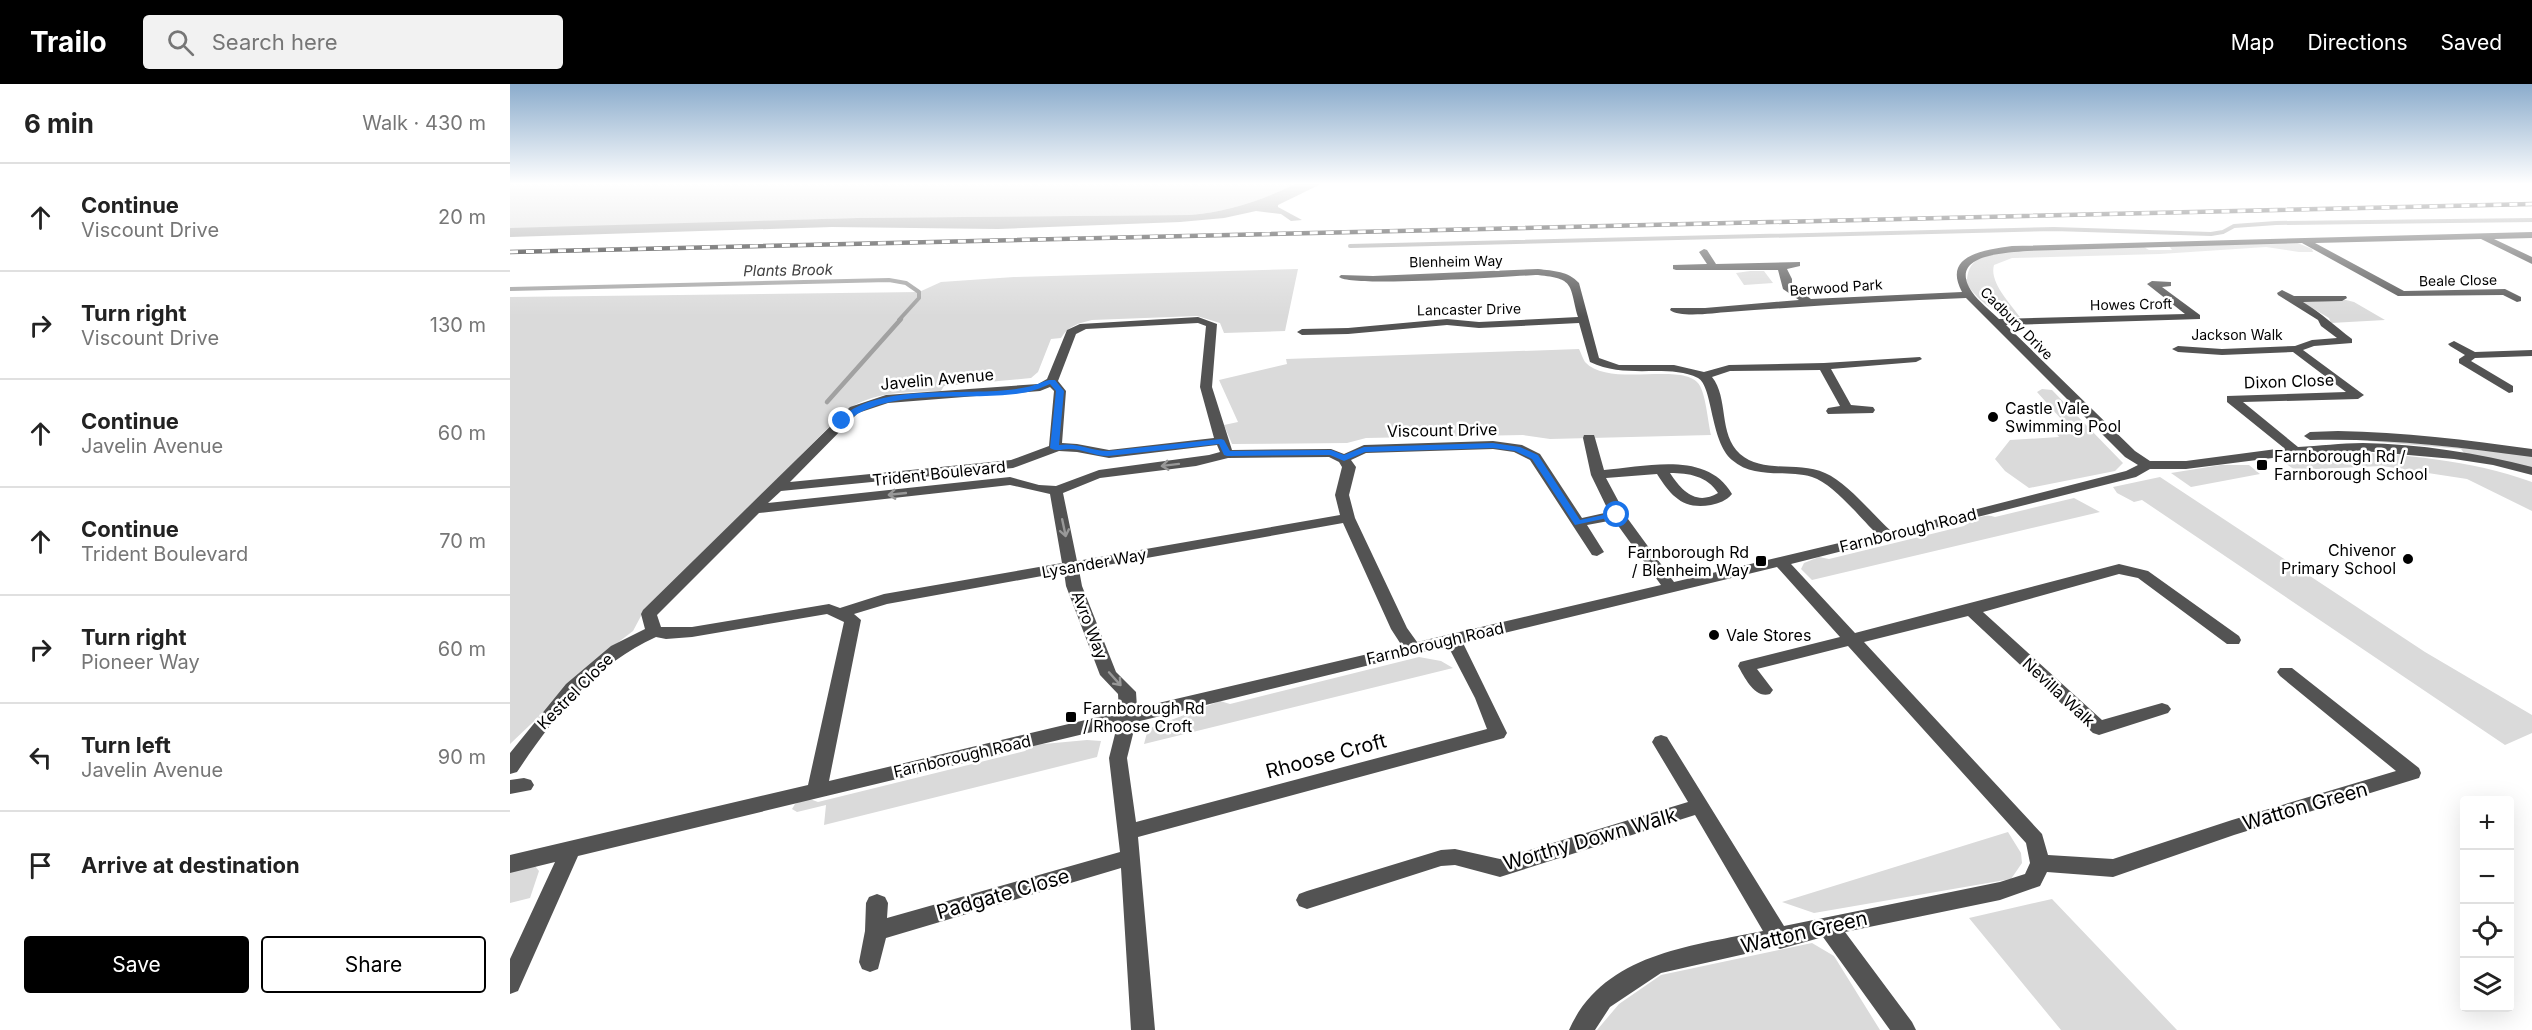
<!DOCTYPE html>
<html lang="en">
<head>
<meta charset="utf-8">
<style>
	:root { --surface:#fff; --page:#f2f2f2; --text:#222; --muted:#767676; --line:#e0e0e0; --accent:#000 }
	body { margin:0; font-family:Inter,sans-serif; background:var(--page); color:var(--text) }
	.controls { position:absolute; right:18px; bottom:18px; display:grid; overflow:hidden; border-radius:6px; box-shadow:0 6px 24px #0002 }
	.controls button { width:54px; height:54px; display:grid; place-items:center; padding:0; border:0; border-bottom:2px solid var(--line); background:var(--surface); color:var(--text); font:30px sans-serif }
	.stop { position:absolute; width:18px; height:18px; margin:-14px; border:4px solid #1a73e8; border-radius:50%; background:#fff }
	.stop.end { background:#1a73e8; border-color:#fff; box-shadow:0 2px 6px #0008 }
	.list { margin:0; padding:0; list-style:none }
	h2 { display:flex; justify-content:space-between; align-items:center; height:78px; margin:0; padding:0 24px; font-size:26px }
	h2 small { font-size:20px; font-weight:400; color:var(--muted) }
	.list li { display:grid; grid-template-columns:39px 1fr auto; gap:18px; align-items:center; box-sizing:border-box; height:108px; padding:0 24px; border-top:2px solid var(--line) }
	.list b { display:block; font-size:22px; white-space:nowrap }
	.list p { margin:0; font-size:20px; white-space:nowrap; color:var(--muted) }
	.list em { font-size:20px; font-style:normal; color:var(--muted) }
	.actions { display:flex; gap:12px; padding:18px 24px }
	.actions a { flex:1; padding:14px 0; border:2px solid var(--accent); border-radius:6px; text-align:center; font-size:21px; color:var(--accent) }
	.actions .main { background:var(--accent); color:#fff }
	.icon { flex:none; width:33px; height:33px; fill:none; stroke:currentColor; stroke-width:2; stroke-linecap:round; stroke-linejoin:round }
	.map { position:relative; flex:none; width:2022px; height:946px; overflow:hidden }
	header { display:flex; align-items:center; gap:36px; box-sizing:border-box; height:84px; padding:0 30px; background:var(--accent); color:#fff }
	header strong { font-size:28px }
	nav { display:flex; gap:33px; margin-inline-start:auto; font-size:21px }
	.search { width:420px; height:54px; background:var(--page); display:flex; align-items:center; gap:15px; box-sizing:border-box; padding:0 21px; border-radius:6px; color:var(--muted); font-size:22px }
	main { display:flex }
	aside { flex:1; background:var(--surface) }
	.map>svg:first-child { display:block }
	.green { fill:#dadada }
	.water { fill:#a1a1a1 }
	.lines { fill:none; stroke-linecap:round; stroke-linejoin:round }
	.stream-far1 { stroke:#a1a1a1; stroke-width:4 }
	.stream { stroke:#a1a1a1; stroke-width:4.5 }
	.minor { fill:#535353; fill-rule:evenodd }
	.rail-casing { stroke:#000; stroke-width:4.5 }
	.rail { stroke:#fff; stroke-width:3; stroke-dasharray:8; stroke-linecap:butt }
	.oneway { stroke:#989898 }
	.route { fill:#1a73e8 }
	.poi-dot { fill:#000; stroke:#fff; stroke-width:2 }
	.labels { text-anchor:middle; dominant-baseline:central; stroke-width:5; stroke-linejoin:round; paint-order:stroke }
	.far-street-label { font-size:14px; fill:#000; stroke:#fff }
	.far-water-label { font-size:15px; font-style:italic; fill:#424242; stroke:#fff }
	.street-label { font-size:16px; fill:#000; stroke:#fff }
	.poi-label { font-size:16px; fill:#000; stroke:#fff; text-anchor:start }
	.near-street-label { font-size:20px; fill:#000; stroke:#fff }
</style>
</head>
<body>
<header>
<strong>Trailo</strong>
<div class="search"><svg class="icon" aria-label="search" viewBox="0 0 24 24"><circle cx="10" cy="10" r="6"/><path d="M15 15l6 6"/></svg>Search here</div>
<nav><a>Map</a><a>Directions</a><a>Saved</a></nav>
</header>
<main>
<aside>
<h2>6 min<small>Walk · 430 m</small></h2>
<ul class="list">
<li><svg class="icon" aria-label="ahead" viewBox="0 0 24 24"><path d="M12 20V5M6 11l6-6 6 6"/></svg><div><b>Continue</b><p>Viscount Drive</p></div><em>20 m</em></li>
<li><svg class="icon" aria-label="right" viewBox="0 0 24 24"><path d="M7 20v-9h11M14 6l5 5-5 5"/></svg><div><b>Turn right</b><p>Viscount Drive</p></div><em>130 m</em></li>
<li><svg class="icon" aria-label="ahead" viewBox="0 0 24 24"><path d="M12 20V5M6 11l6-6 6 6"/></svg><div><b>Continue</b><p>Javelin Avenue</p></div><em>60 m</em></li>
<li><svg class="icon" aria-label="ahead" viewBox="0 0 24 24"><path d="M12 20V5M6 11l6-6 6 6"/></svg><div><b>Continue</b><p>Trident Boulevard</p></div><em>70 m</em></li>
<li><svg class="icon" aria-label="right" viewBox="0 0 24 24"><path d="M7 20v-9h11M14 6l5 5-5 5"/></svg><div><b>Turn right</b><p>Pioneer Way</p></div><em>60 m</em></li>
<li><svg class="icon" aria-label="left" viewBox="0 0 24 24"><path d="M17 20v-9H6M10 6l-5 5 5 5"/></svg><div><b>Turn left</b><p>Javelin Avenue</p></div><em>90 m</em></li>
<li><svg class="icon" aria-label="arrive" viewBox="0 0 24 24"><path d="M6 21V4h12l-3 4 3 4H6"/></svg><div><b>Arrive at destination</b></div></li>
</ul>
<div class="actions"><a class="main">Save</a><a>Share</a></div>
</aside>
<div class="map">
<svg width="2022" height="946" viewBox="0 0 2022 946">
	<rect width="100%" height="100%" fill="#fff"/>
	<!-- green -->
	<path class="green" d="M0 99H787C753 116 717 128 679 131L347 134 33 144H0Z
		M1774 158H1785L1802 165 1803 168H1789L1756 163 1650 170 1502 174 1484 181C1479 198 1500 219 1510 233 1485 232 1467 216 1454 196L1457 195C1458 187 1460 181 1467 176 1489 161 1602 164 1634 163L1639 166H1662L1659 162Z
		M788 185 775 247 714 249 710 239 687 232 582 236C569 239 558 242 551 254L541 255 528 288 521 294 434 302 431 307C394 309 365 306 334 328L163 498 131 532 123 547 102 563 0 660V213L409 208 431 198 504 193Z
		M1240 187H1254L1263 199 1234 201 1226 189Z
		M1836 216 1844 218 1875 236 1821 239 1819 234 1792 218Z
		M1069 265C1071 269 1073 275 1075 278 1100 305 1176 276 1190 302 1196 313 1198 338 1201 351L1040 355 1013 351 856 354 837 359 722 360 714 341 728 338 709 296 777 280 776 275Z
		M1532 305 1542 306 1613 379 1605 387 1519 404 1495 387 1485 375 1500 356 1549 353 1546 349 1569 347V344L1564 339 1552 336 1527 308Z
		M1856 354 2022 371V385L1954 369 1951 365 1859 357Z
		M1827 367C1894 371 1959 375 2022 398V427L1957 395 1872 382 1785 386 1772 377 1791 370Z
		M1711 381H1739L1750 390 1681 403 1661 389Z
		M1650 393 1915 568 2022 631V649L1995 661 1632 416 1624 418 1607 409 1603 403Z
		M1564 414 1590 428 1302 496 1291 485 1294 479 1309 473 1319 475 1454 442C1463 436 1473 429 1485 433Z
		M909 573 931 577 943 584 634 660 638 645 710 617 720 620Z
		M577 656 591 657 587 673 314 741 316 721 287 728 282 725 285 720 297 714 308 718 515 667 523 661Z
		M1498 748 1511 769 1512 779 1501 795 1304 829 1272 818Z
		M25 782 29 787 20 814 0 819V788Z
		M1542 815 1667 946H1551L1459 834Z
		M1302 859 1324 872 1370 946H1087L1109 920 1151 891Z"/>
	<!-- water -->
	<path class="water" d="M787 99H813L768 121V123L792 136 781 137 771 130 746 127 714 134 670 138 488 145 322 143 0 153V144L347 134 679 131C717 128 753 116 787 99Z"/>
	<g class="lines">
		<!-- stream-far1 -->
		<path class="stream-far1" d="M840 162 1544 145 1701 150 1713 148 1724 142 1766 139 2022 136
			M0 205 379 196 396 199 409 208V214L389 236"/>
		<!-- stream -->
		<path class="stream" d="M317 318 391 235"/>
		<!-- minor -->
		<path class="minor" d="M2022 148V154L1984 155 2022 173V180L1971 155 1805 159 1894 207 1995 205 2011 213V217L2007 218 1993 211 1888 212 1792 159 1517 167C1493 169 1437 171 1462 208 1469 218 1480 226 1489 235L1675 230 1637 200 1642 197 1661 198V202L1652 203 1690 231V235L1496 241 1625 367 1640 377H1676L1774 364 1717 318V312L1836 308 1783 268 1712 271 1668 268 1662 265 1668 262 1712 265 1785 262 1802 256 1827 254 1811 242 1808 236 1768 211 1767 209 1772 206 1784 212H1836L1837 214 1832 217 1793 218C1811 229 1825 242 1842 255V259L1804 262 1793 266 1854 311 1848 315 1733 318 1788 363C1809 362 1831 359 1853 359 1909 360 1968 369 2022 383V391L1983 381 1944 375 1853 367 1785 371 1676 385H1640L1626 393 1281 480 1345 549 1609 480 1638 487 1729 552 1731 556 1729 560H1717L1628 494 1609 490 1473 528 1592 636 1652 619 1658 621 1661 625 1658 629 1589 651 1583 649 1458 532 1354 558 1532 750 1538 771 1603 775 1722 736 1886 687 1770 592 1767 588 1770 584H1782L1909 684 1911 689 1909 694 1724 751 1603 793 1537 788 1530 802 1490 816 1335 848 1402 938 1406 946H1380L1313 853 1270 865 1266 863 1151 889 1100 923 1085 946H1059C1093 869 1182 862 1253 847L1185 731 990 793 945 781 931 782 797 825 789 822 786 816 789 810 797 807 931 766 945 765 990 775 1178 718 1142 658 1145 653 1151 651 1157 653 1274 842 1490 798 1515 790 1520 779 1516 759 1338 562 1247 585 1263 606 1260 610C1245 615 1235 594 1228 582L1230 578 1330 553 1267 483 953 559 997 649 994 654 628 753 645 946H621L611 784 376 854 368 885 360 888 352 885 349 878 355 847 356 819 359 813 367 810 375 813 378 819 377 834 610 768 599 674 607 642 68 772 8 907 0 910V875L45 778 0 789V771L298 701 334 538 317 530 182 553 156 555 146 553C84 581 44 633 7 688L0 690V669L56 600 101 562 135 545 131 530 133 526 340 323 376 311 528 300 537 295 557 246 570 240 688 233 707 240 702 303 722 366 821 365 834 370 854 361 983 357 1012 361 1030 370 1072 434 1099 428 1081 391 1073 354 1074 351H1084L1085 354 1094 386C1135 383 1197 366 1222 410 1216 417 1209 419 1201 421 1173 426 1161 412 1147 390L1096 394 1118 435 1164 498 1367 450C1350 434 1324 400 1302 393 1276 385 1245 396 1222 376 1200 357 1203 302 1188 294 1157 279 1118 296 1080 278L1069 239 969 244 937 241 838 250 792 251 787 248 792 245 838 244 937 235 969 238 1068 233C1059 200 1065 195 1028 191 999 192 843 204 829 193L831 191 863 192 1028 185C1044 187 1058 187 1069 199L1089 274 1109 281H1164L1194 288 1219 281 1314 279 1410 273 1412 275 1406 278 1321 285 1341 321 1363 323 1365 326 1363 329 1318 330 1316 327 1318 324 1330 322 1310 286 1220 287 1202 293C1219 314 1208 350 1230 370 1253 390 1288 377 1315 389 1338 399 1362 430 1381 447L1616 387 1628 381 1615 373 1456 214C1377 217 1298 222 1218 228 1204 229 1170 234 1160 226L1161 224H1195L1289 216 1273 205 1268 186H1166L1163 185V181L1197 180 1189 168 1194 165 1197 166 1206 180 1290 178V182L1277 185 1282 195V202L1301 215 1452 208C1432 171 1474 166 1502 162ZM688 239 696 242 690 303 704 354 599 366 567 360 552 359 556 307 548 297 566 250 576 245ZM540 303 544 307 539 362 501 376 280 398 348 329 378 319 530 307ZM707 361 710 368 699 371 589 386 546 402 529 401 500 393 258 419 271 407 503 384 549 367 567 368 599 374ZM983 365 1004 368 1020 376 1082 471 1087 472 1094 468 1077 441 1104 436 1151 501 907 558 897 544 845 434 839 411 846 383 841 376 856 369ZM819 373 829 378 832 383 825 411 830 431 567 477 553 409 590 394 686 382 718 374ZM1160 389C1179 389 1197 392 1208 409 1186 422 1172 407 1160 389ZM500 401 540 410 552 479 374 510 330 524 319 520 182 543H151L147 531 249 429ZM833 439 881 545 892 562 627 624 626 608 606 588 572 502 569 486ZM554 488 556 502 590 591 608 610 609 628 319 697 351 536 344 530 377 520ZM938 562 965 614 977 645 626 738 617 674 626 638Z
			M1944 257 1965 268 2022 266V272L1965 274 1961 277 2003 302V308L1999 309 1949 279V275L1955 271 1940 262 1938 260Z
			M1828 347C1893 348 1957 356 2022 365V373C1948 363 1875 354 1800 356L1794 352 1800 348Z
			M14 694 21 696 24 701 21 706 0 710V696Z"/>
		<!-- rail casing -->
		<g class="rail-casing">
			<path id="rail" d="M0 168 2022 120"/>
		</g>
		<!-- rail -->
		<use href="#rail" class="rail"/>
	</g>
	<!-- one-way arrows -->
	<defs><path id="oneway-shaft" d="M-6 0H5M1.5-3L5.5 0L1.5 3" fill="none" stroke-width="1.6" stroke-linecap="round" stroke-linejoin="round" transform="scale(1.5)"/></defs>
	<g class="oneway">
		<use href="#oneway-shaft" transform="translate(660 381) rotate(173)"/>
		<use href="#oneway-shaft" transform="translate(387 410) rotate(174)"/>
		<use href="#oneway-shaft" transform="translate(554 444) rotate(78)"/>
		<use href="#oneway-shaft" transform="translate(605 595) rotate(48)"/>
	</g>
	<!-- sky -->
	<linearGradient id="sky" x2="0" y2="1"><stop stop-color="#8baccc"/><stop offset="0.43" stop-color="#fff"/><stop offset="1" stop-color="#fff" stop-opacity="0"/></linearGradient>
	<rect width="2022" height="232" fill="url(#sky)"/>
	<!-- route -->
	<path class="route" d="M539 296H545L554 307 549 361C567 358 581 367 598 367L711 355 714 356 720 367 821 366 834 371 854 363 983 359 1010 363 1028 371 1070 436 1107 428 1111 431 1065 441 1022 375 1005 367 983 364 855 368 834 377 820 371 717 372 714 371 709 360 598 372C584 372 573 365 559 365 552 365 547 368 540 364L546 307 540 300C533 303 526 306 518 308 464 319 379 300 335 339L328 337C366 295 465 315 517 303 524 302 532 298 539 296Z"/>
	<!-- markers -->
	<g class="poi-dot">
		<circle cx="1483" cy="333" r="6"/>
		<rect x="1746" y="375" width="12" height="12" rx="3"/>
		<circle cx="1898" cy="475" r="6"/>
		<rect x="1245" y="471" width="12" height="12" rx="3"/>
		<circle cx="1204" cy="551" r="6"/>
		<rect x="555" y="627" width="12" height="12" rx="3"/>
	</g>
	<g class="labels">
		<!-- far-street labels -->
		<g class="far-street-label">
			<text transform="translate(946 177) rotate(-1)">Blenheim Way</text>
			<text transform="translate(1948 196) rotate(-1)">Beale Close</text>
			<text transform="translate(1326 203) rotate(-4)">Berwood Park</text>
			<text transform="translate(1621 220) rotate(-1)">Howes Croft</text>
			<text transform="translate(959 225) rotate(-1)">Lancaster Drive</text>
			<text transform="translate(1507 239) rotate(45)">Cadbury Drive</text>
			<text x="1727" y="250">Jackson Walk</text>
		</g>
		<!-- far-water labels -->
		<g class="far-water-label">
			<text transform="translate(278 186) rotate(-1)">Plants Brook</text>
		</g>
		<!-- street labels -->
		<g class="street-label">
			<text transform="translate(427 295) rotate(-5)">Javelin Avenue</text>
			<text transform="translate(1779 297) rotate(-2)">Dixon Close</text>
			<text transform="translate(932 346) rotate(-1)">Viscount Drive</text>
			<text transform="translate(429 389) rotate(-6)">Trident Boulevard</text>
			<text transform="translate(1398 446) rotate(-14)">Farnborough Road</text>
			<text transform="translate(584 479) rotate(-10)">Lysander Way</text>
			<text transform="translate(580 541) rotate(69)">Avro Way</text>
			<text transform="translate(925 559) rotate(-13)">Farnborough Road</text>
			<text transform="translate(65 607) rotate(-45)">Kestrel Close</text>
			<text transform="translate(1549 608) rotate(43)">Nevilla Walk</text>
			<text transform="translate(452 672) rotate(-13)">Farnborough Road</text>
		</g>
		<!-- poi labels -->
		<g class="poi-label">
			<text x="1495" y="324">Castle Vale<tspan x="1495" dy="18">Swimming Pool</tspan></text>
			<text x="1764" y="372">Farnborough Rd /<tspan x="1764" dy="18">Farnborough School</tspan></text>
			<text x="1886" y="466" text-anchor="end">Chivenor<tspan x="1886" dy="18">Primary School</tspan></text>
			<text x="1239" y="468" text-anchor="end">Farnborough Rd<tspan x="1239" dy="18">/ Blenheim Way</tspan></text>
			<text x="1216" y="551">Vale Stores</text>
			<text x="573" y="624">Farnborough Rd<tspan x="573" dy="18">/ Rhoose Croft</tspan></text>
		</g>
		<!-- near-street labels -->
		<g class="near-street-label">
			<text transform="translate(816 672) rotate(-15)">Rhoose Croft</text>
			<text transform="translate(1795 722) rotate(-16)">Watton Green</text>
			<text transform="translate(1080 755) rotate(-16)">Worthy Down Walk</text>
			<text transform="translate(493 810) rotate(-16)">Padgate Close</text>
			<text transform="translate(1294 848) rotate(-13)">Watton Green</text>
		</g>
	</g>
</svg>
<div class="controls">
<button>+</button>
<button>−</button>
<button><svg class="icon" aria-label="locate" viewBox="0 0 24 24"><circle cx="12" cy="12" r="6"/><path d="M12 2v4M12 18v4M2 12h4M18 12h4"/></svg></button>
<button><svg class="icon" aria-label="layers" viewBox="0 0 24 24"><path d="M12 4l9 5-9 5-9-5zM3 14l9 5 9-5"/></svg></button>
</div>
<div class="stop" style="left:1107px;top:431px"></div>
<div class="stop end" style="left:332px;top:337px"></div>
</div>
</main>
</body>
</html>
